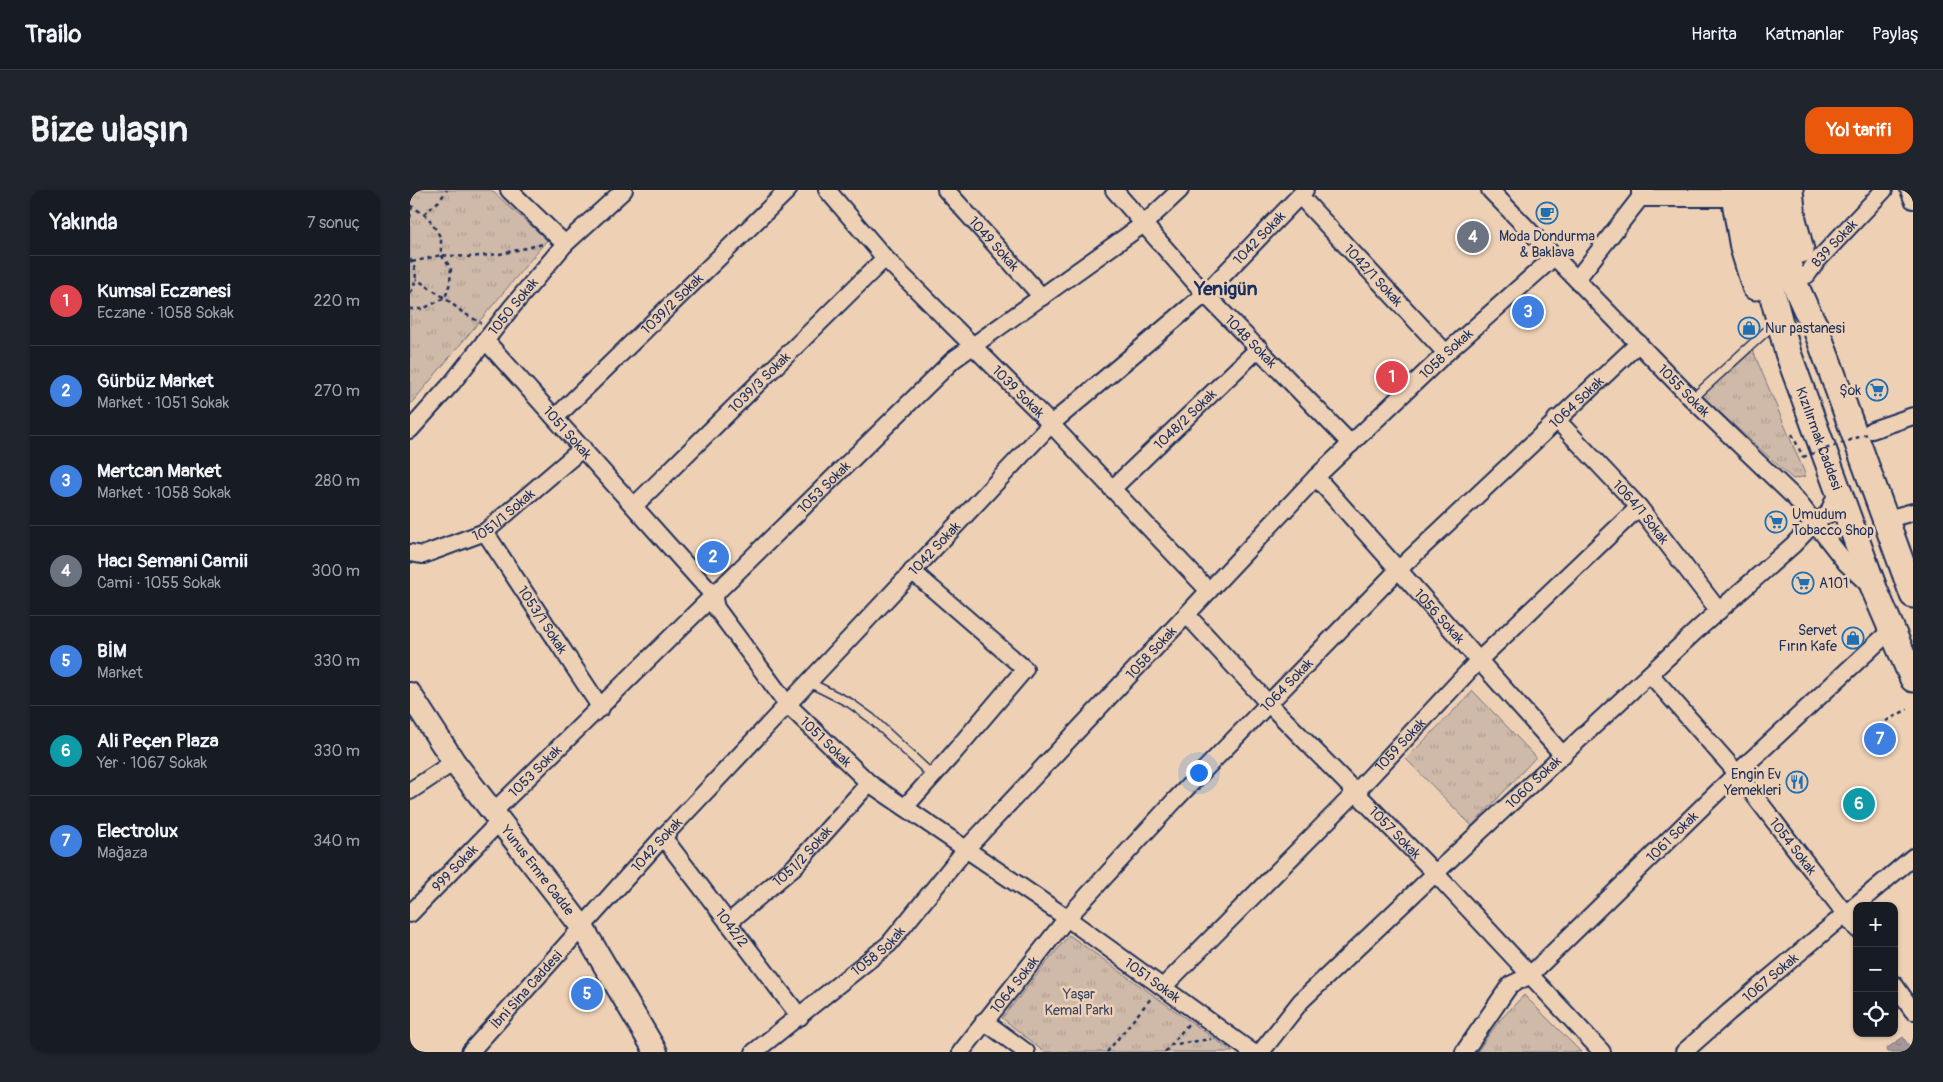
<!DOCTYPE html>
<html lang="tr">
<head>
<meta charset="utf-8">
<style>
	:root { --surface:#171b24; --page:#20242c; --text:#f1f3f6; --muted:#9ea1a6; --line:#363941; --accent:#ea580c }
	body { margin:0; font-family:Pangolin,sans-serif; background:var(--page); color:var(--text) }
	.controls { position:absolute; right:15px; bottom:15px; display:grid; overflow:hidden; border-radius:10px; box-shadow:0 1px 4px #0004 }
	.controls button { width:45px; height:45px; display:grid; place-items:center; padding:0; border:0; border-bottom:1px solid var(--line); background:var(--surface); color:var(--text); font:25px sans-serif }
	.you { position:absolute; left:788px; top:582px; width:18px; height:18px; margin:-12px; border:4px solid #fff; border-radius:50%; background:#1a73e8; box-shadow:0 0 0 8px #1a73e833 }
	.badge { display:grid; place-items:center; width:32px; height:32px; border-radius:50%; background:var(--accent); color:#fff; font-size:16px; font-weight:700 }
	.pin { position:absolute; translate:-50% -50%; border:2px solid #fff; box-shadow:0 1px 5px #0006 }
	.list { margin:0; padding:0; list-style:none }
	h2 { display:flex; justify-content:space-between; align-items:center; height:65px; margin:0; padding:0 20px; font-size:21px }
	h2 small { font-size:16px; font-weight:400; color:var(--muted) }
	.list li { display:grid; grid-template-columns:32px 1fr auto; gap:15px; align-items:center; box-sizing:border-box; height:90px; padding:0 20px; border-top:1px solid var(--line) }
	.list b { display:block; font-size:19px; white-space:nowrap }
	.list p { margin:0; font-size:16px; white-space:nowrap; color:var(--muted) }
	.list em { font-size:16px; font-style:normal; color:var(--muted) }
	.icon { flex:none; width:28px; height:28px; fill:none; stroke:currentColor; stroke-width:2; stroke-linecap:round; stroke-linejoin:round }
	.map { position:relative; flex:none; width:1503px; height:862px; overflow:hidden; border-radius:15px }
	header { display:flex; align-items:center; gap:30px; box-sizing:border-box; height:70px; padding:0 25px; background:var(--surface); border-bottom:1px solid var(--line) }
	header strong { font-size:24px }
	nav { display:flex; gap:28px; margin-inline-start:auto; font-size:18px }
	.intro { display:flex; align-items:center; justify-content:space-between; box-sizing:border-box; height:120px; padding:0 30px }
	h1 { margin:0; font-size:35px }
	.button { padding:12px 22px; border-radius:15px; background:var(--accent); color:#fff; font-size:18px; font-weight:700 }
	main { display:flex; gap:30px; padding:0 30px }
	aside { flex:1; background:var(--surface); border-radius:15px; box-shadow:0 1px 4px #0004 }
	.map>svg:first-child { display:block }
	.park { fill:url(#park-tufts); stroke:#757483 }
	.water { fill:url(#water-ripples); stroke:#6e6f80 }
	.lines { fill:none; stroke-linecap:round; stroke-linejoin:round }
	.lane-casing { stroke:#1b2f5e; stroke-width:11 }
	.street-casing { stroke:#1b2f5e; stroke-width:20 }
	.secondary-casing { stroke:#1b2f5e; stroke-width:26 }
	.primary-casing { stroke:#1b2f5e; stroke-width:29 }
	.path { stroke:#1b2f5e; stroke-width:2.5; stroke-dasharray:4 4; stroke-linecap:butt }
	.lane { stroke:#eed1b5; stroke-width:8 }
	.street { stroke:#eed1b5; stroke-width:16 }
	.secondary { stroke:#eed1b5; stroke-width:22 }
	.primary { stroke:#eed1b5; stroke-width:25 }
	.path-bridge { stroke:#1b2f5e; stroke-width:2.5; stroke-dasharray:4 4; stroke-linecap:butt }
	.labels { text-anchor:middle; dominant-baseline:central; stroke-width:5; stroke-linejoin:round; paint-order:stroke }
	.poi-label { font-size:14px; fill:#1b2f5e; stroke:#eed1b5; text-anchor:start }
	.street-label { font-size:14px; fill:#1b2f5e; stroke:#eed1b5 }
	.park-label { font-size:14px; fill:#364469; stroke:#eed1b5 }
	.district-label { font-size:19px; font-weight:bold; fill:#1b2f5e; stroke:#eed1b5 }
</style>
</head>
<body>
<header>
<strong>Trailo</strong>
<nav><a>Harita</a><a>Katmanlar</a><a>Paylaş</a></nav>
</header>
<div class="intro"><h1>Bize ulaşın</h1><a class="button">Yol tarifi</a></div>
<main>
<aside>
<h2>Yakında<small>7 sonuç</small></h2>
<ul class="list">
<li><span class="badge" style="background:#e0444e">1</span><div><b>Kumsal Eczanesi</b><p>Eczane · 1058 Sokak</p></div><em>220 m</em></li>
<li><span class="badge" style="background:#3f7fe0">2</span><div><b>Gürbüz Market</b><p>Market · 1051 Sokak</p></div><em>270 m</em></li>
<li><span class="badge" style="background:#3f7fe0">3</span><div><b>Mertcan Market</b><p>Market · 1058 Sokak</p></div><em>280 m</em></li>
<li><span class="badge" style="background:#6b7280">4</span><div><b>Hacı Semani Camii</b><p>Cami · 1055 Sokak</p></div><em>300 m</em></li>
<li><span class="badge" style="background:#3f7fe0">5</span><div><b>BİM</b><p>Market</p></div><em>330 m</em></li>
<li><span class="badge" style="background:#0f9aa8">6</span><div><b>Ali Peçen Plaza</b><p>Yer · 1067 Sokak</p></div><em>330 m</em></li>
<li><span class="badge" style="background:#3f7fe0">7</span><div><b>Electrolux</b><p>Mağaza</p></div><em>340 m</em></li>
</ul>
</aside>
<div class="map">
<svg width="1503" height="862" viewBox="0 0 1503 862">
	<defs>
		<pattern id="park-tufts" width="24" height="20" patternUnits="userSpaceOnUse" patternTransform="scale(1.25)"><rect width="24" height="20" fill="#cfb9a8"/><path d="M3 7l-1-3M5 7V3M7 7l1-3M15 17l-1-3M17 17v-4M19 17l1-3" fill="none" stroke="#b19f93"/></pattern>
		<pattern id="water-ripples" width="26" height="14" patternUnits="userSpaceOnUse" patternTransform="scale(1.25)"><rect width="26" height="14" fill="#a69997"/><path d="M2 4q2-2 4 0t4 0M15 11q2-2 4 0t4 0" fill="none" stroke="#867d7e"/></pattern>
	</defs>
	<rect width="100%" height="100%" fill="#eed1b5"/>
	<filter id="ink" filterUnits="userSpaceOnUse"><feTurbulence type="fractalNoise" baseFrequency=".02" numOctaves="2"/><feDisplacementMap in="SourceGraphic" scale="10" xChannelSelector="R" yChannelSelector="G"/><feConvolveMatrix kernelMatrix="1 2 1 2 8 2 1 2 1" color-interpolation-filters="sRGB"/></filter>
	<g filter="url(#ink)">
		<!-- park -->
		<path class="park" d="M0 0H81L137 50 0 215Z
			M1343 161 1396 286 1383 289 1292 206Z
			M1063 501 1126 567 1062 636 996 569Z
			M659 745 823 862H634L592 828Z
			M1114 805 1171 862H1067L1088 832Z"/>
		<!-- water -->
		<path class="water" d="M1493 847 1500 858 1494 862H1477L1476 859Z"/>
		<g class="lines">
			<!-- lane casing -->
			<g class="lane-casing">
				<path id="lane" d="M1282 209 1362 136
					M398 492 440 513 461 528 523 586"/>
			</g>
			<!-- street casing -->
			<g class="street-casing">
				<g id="street">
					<path d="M99 0 155 54"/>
					<path id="s1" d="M417 0 475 68 641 234 799 401"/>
					<path id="s2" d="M536 0 632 107"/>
					<path id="s3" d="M704 0 795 104 941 254"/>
					<path id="s4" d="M1080 0 1282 209 1386 309 1436 373 1461 397"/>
					<path d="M1499 0 1503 10"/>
					<path id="s5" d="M890 6 1036 163"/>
					<path d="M1230 8H1324"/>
					<path id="s6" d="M1397 85 1407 71 1474 0"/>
					<path d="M1167 89 1230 8V0"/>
					<path id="s7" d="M75 150 303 405 306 418 377 514 459 593 657 728 842 862"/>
					<path id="s8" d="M146 227 378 0"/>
					<path id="s9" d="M1146 229 1229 317 1309 421"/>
					<path id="s10" d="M0 240 42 193 101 118 155 54 214 0"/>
					<path d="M1462 240 1503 226"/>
					<path id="s11" d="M906 287 1153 565"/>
					<path id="s12" d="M702 299 849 158"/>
					<path id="s13" d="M224 316 475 68"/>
					<path d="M1474 330 1503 322"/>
					<path id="s14" d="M75 342 191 518"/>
					<path id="s15" d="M0 363 13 365 75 342 173 258"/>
					<path id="s16" d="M777 425 858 513 1026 684 1192 862"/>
					<path id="s17" d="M1240 484 1327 583 1447 739"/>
					<path d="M0 601 44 572"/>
					<path d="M495 617 540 567 615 479 502 381"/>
					<path id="s18" d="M82 623 543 170 735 33 770 0"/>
					<path id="s19" d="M253 647 390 827"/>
					<path id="s20" d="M0 724 89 632"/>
					<path id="s21" d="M318 733 385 676 459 593"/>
					<path d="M1484 794 1503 821"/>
					<path id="s22" d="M753 797 946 602 1068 471 1229 317"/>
					<path d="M574 831 616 862"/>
					<path id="s23" d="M60 862 253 647 641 234 795 104 895 0"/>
					<path id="s24" d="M344 862 479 754 556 659 906 287 1036 163 1145 66"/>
					<path id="s25" d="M551 862 657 728 766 609 988 380 1229 153"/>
					<path id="s26" d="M851 862 891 811 1034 675 1287 440 1383 355 1404 333 1418 324 1428 300"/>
					<path id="s27" d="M1054 862 1100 795 1119 786 1327 583 1482 439"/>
					<path id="s28" d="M1274 862 1319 822 1503 667"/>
				</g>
			</g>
			<!-- secondary casing -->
			<g class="secondary-casing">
				<g id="secondary">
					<path id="s29" d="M0 504 44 572 172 737 246 862"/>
				</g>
			</g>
			<!-- primary casing -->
			<g class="primary-casing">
				<g id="primary">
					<path d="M1323 0 1333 58 1345 97"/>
					<path id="s30" d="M1342 0 1353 69 1378 163 1465 401 1503 489"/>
					<path d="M1362 0C1368 48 1381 94 1405 136L1503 405"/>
					<path d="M1380 0 1383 29 1391 60"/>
				</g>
			</g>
			<!-- path -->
			<path class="path" d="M0 15 18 27 31 48V65L41 78 40 93 35 108 6 89
				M14 24 29 11 37 0
				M0 28 2 16
				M0 69C8 81 7 92 0 104
				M2 72 31 65 59 67 90 64 133 54
				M0 119H12L35 108 52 122 71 133
				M1382 244 1393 267
				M1476 531 1498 519
				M760 855 801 849
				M697 862 742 807
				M755 862 779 833"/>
			<!-- lane -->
			<use href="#lane" class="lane"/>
			<!-- street -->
			<use href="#street" class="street"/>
			<!-- secondary -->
			<use href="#secondary" class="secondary"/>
			<!-- primary -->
			<use href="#primary" class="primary"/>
			<!-- path-bridge -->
			<path class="path-bridge" d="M1393 267 1460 243"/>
		</g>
	</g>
	<!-- icons -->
	<defs>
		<g id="cafe-ring" transform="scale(1.125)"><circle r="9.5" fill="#eed1b5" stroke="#1f6fb2" stroke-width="1.5"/><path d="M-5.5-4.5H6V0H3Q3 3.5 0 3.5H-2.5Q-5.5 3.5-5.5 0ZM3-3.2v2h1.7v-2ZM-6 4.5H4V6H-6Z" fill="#1f6fb2"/></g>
		<g id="shop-ring" transform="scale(1.125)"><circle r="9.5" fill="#eed1b5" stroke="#1f6fb2" stroke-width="1.5"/><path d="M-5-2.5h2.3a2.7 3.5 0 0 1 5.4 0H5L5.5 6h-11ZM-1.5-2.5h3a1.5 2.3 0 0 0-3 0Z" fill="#1f6fb2"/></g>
		<g id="supermarket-ring" transform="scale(1.125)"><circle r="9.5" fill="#eed1b5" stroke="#1f6fb2" stroke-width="1.5"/><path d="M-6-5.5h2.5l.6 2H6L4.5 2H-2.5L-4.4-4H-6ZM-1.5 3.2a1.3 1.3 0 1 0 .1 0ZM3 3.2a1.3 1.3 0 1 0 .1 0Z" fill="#1f6fb2"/></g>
		<g id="restaurant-ring" transform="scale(1.125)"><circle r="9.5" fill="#eed1b5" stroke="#1f6fb2" stroke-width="1.5"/><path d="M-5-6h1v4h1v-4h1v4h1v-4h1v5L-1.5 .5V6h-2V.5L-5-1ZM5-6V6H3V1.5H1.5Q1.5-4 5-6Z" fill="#1f6fb2"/></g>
	</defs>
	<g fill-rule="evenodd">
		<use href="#cafe-ring" x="1137" y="23"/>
		<use href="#shop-ring" x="1339" y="138"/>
		<use href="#supermarket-ring" x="1467" y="200"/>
		<use href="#supermarket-ring" x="1366" y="332"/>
		<use href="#supermarket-ring" x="1393" y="393"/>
		<use href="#shop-ring" x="1443" y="448"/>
		<use href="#restaurant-ring" x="1387" y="592"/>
	</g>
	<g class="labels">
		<!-- poi labels -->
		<g class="poi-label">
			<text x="1137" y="46" text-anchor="middle">Moda Dondurma<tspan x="1137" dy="16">&amp; Baklava</tspan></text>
			<text x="1355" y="138">Nur pastanesi</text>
			<text x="1451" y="200" text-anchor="end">Şok</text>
			<text x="1382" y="324">Umudum<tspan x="1382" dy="16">Tobacco Shop</tspan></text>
			<text x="1409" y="393">A101</text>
			<text x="1427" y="440" text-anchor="end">Servet<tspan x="1427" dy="16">Fırın Kafe</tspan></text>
			<text x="1371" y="584" text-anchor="end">Engin Ev<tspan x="1371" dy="16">Yemekleri</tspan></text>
		</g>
		<!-- street labels -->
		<g class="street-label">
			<text stroke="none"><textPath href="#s23" startOffset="1135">1042 Sokak</textPath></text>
			<text stroke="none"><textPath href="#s6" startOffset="42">839 Sokak</textPath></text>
			<text stroke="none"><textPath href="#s2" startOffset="72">1049 Sokak</textPath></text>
			<text stroke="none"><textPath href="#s5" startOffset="108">1042/1 Sokak</textPath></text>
			<text stroke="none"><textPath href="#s8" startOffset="162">1039/2 Sokak</textPath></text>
			<text stroke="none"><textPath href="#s10" startOffset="161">1050 Sokak</textPath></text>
			<text stroke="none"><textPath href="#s3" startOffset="204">1048 Sokak</textPath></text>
			<text stroke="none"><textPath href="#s24" startOffset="985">1058 Sokak</textPath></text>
			<text stroke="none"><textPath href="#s13" startOffset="176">1039/3 Sokak</textPath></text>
			<text stroke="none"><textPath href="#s4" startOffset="279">1055 Sokak</textPath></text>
			<text stroke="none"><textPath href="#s1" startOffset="278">1039 Sokak</textPath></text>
			<text stroke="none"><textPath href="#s25" startOffset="896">1064 Sokak</textPath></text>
			<text stroke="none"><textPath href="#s12" startOffset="101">1048/2 Sokak</textPath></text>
			<text stroke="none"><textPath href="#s7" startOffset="124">1051 Sokak</textPath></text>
			<text stroke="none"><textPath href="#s30" startOffset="258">Kızılırmak Caddesi</textPath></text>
			<text stroke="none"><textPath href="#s18" startOffset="465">1053 Sokak</textPath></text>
			<text stroke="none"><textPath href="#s9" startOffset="126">1064/1 Sokak</textPath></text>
			<text stroke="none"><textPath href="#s15" startOffset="104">1051/1 Sokak</textPath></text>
			<text stroke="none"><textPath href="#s23" startOffset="685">1042 Sokak</textPath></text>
			<text stroke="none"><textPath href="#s11" startOffset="186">1056 Sokak</textPath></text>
			<text stroke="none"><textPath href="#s14" startOffset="105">1053/1 Sokak</textPath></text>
			<text stroke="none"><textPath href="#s24" startOffset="565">1058 Sokak</textPath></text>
			<text stroke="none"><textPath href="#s25" startOffset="491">1064 Sokak</textPath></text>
			<text stroke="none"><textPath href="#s7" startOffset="529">1051 Sokak</textPath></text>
			<text stroke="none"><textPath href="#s22" startOffset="339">1059 Sokak</textPath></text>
			<text stroke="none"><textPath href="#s18" startOffset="60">1053 Sokak</textPath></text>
			<text stroke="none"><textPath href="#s26" startOffset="384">1060 Sokak</textPath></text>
			<text stroke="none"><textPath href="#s16" startOffset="301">1057 Sokak</textPath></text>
			<text stroke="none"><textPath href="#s27" startOffset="302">1061 Sokak</textPath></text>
			<text stroke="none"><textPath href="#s23" startOffset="279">1042 Sokak</textPath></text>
			<text stroke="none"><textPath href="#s17" startOffset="224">1054 Sokak</textPath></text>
			<text stroke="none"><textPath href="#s21" startOffset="100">1051/2 Sokak</textPath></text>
			<text stroke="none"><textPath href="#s20" startOffset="64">999 Sokak</textPath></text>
			<text stroke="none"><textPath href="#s29" startOffset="218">Yunus Emre Cadde</textPath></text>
			<text stroke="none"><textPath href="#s19" startOffset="114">1042/2</textPath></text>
			<text stroke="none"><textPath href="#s24" startOffset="160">1058 Sokak</textPath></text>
			<text stroke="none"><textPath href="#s28" startOffset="114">1067 Sokak</textPath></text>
			<text stroke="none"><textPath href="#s7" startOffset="934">1051 Sokak</textPath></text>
			<text stroke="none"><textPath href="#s25" startOffset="86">1064 Sokak</textPath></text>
			<text stroke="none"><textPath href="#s23" startOffset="84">İbni Sina Caddesi</textPath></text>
		</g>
		<!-- park labels -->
		<g class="park-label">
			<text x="669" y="804">Yaşar<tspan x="669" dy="16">Kemal Parkı</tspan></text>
		</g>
		<!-- district labels -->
		<g class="district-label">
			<text x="816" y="99">Yenigün</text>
		</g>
	</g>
</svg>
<div class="controls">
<button>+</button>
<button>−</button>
<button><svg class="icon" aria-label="locate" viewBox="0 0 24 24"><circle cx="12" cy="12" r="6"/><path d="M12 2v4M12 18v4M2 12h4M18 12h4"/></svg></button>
</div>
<div class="you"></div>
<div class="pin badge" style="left:982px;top:187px;background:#e0444e">1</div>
<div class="pin badge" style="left:303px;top:367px;background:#3f7fe0">2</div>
<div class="pin badge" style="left:1118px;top:122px;background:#3f7fe0">3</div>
<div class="pin badge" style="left:1063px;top:47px;background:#6b7280">4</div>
<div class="pin badge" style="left:177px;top:804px;background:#3f7fe0">5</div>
<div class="pin badge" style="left:1449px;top:614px;background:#0f9aa8">6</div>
<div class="pin badge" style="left:1470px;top:549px;background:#3f7fe0">7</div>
</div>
</main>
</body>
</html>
